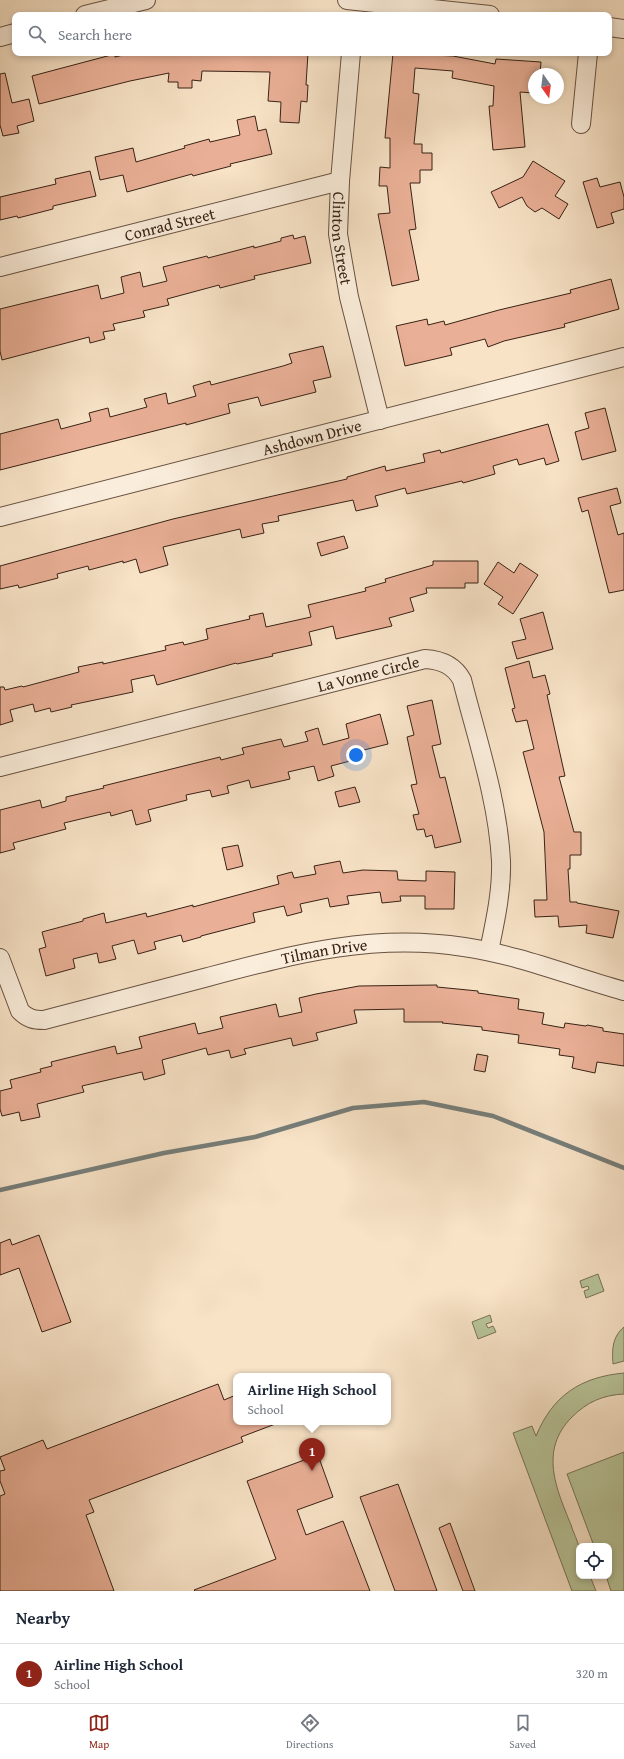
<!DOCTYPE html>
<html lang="en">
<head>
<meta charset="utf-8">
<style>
	:root { --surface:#fff; --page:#f6f6f7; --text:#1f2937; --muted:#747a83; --line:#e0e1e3; --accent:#8f2418 }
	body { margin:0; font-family:"Gentium Book Plus",serif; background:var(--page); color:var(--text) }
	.controls { position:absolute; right:12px; bottom:12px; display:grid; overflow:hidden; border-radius:8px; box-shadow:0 2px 6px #0003 }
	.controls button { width:36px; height:36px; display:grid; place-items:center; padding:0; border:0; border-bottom:1px solid var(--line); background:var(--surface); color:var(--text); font:20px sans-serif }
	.compass { position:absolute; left:528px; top:68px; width:36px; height:36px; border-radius:50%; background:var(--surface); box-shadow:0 2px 6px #0003; rotate:166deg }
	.you { position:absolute; left:356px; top:755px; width:14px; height:14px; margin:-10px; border:3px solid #fff; border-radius:50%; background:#1a73e8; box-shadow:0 0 0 6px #1a73e833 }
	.badge { display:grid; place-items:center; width:26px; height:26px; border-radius:50%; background:var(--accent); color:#fff; font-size:13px; font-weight:700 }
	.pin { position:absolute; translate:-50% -33px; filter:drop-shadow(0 1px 2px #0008) }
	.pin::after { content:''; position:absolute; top:21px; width:14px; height:12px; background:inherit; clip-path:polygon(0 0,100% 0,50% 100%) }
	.popup { position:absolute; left:233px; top:1373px; width:158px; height:52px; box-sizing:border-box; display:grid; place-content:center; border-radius:8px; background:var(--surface); filter:drop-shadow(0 1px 3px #0005); font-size:13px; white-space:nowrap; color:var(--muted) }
	.popup b { font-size:15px; color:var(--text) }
	.popup::after { content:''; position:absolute; left:50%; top:100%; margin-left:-8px; border:8px solid transparent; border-top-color:var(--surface) }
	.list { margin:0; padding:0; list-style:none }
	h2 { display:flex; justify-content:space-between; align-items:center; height:52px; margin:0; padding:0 16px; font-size:17px }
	h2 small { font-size:13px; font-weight:400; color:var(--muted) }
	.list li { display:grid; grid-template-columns:26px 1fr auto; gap:12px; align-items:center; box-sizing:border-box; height:60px; padding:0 16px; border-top:1px solid var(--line) }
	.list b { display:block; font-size:15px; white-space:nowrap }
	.list p { margin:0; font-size:13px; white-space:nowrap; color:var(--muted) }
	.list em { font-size:13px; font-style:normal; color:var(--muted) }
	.icon { flex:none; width:22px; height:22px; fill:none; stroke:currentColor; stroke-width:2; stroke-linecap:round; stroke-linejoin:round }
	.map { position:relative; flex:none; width:624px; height:1591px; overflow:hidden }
	.search { position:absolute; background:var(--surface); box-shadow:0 2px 6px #0003; left:12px; right:12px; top:12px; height:44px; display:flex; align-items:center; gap:10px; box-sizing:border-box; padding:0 14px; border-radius:8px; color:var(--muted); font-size:15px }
	.sheet { height:112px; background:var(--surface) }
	nav { display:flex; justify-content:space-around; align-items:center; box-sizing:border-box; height:56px; border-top:1px solid var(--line); background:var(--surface); font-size:11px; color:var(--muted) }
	nav a { display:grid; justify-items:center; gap:2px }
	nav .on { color:var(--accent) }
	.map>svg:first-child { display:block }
	.green { fill:#b8c59a; stroke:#787458 }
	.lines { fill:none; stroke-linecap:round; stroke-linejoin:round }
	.stream { stroke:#767e7a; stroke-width:4.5 }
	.building { fill:#eab097; stroke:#382215 }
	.minor-casing { stroke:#685242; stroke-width:20 }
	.minor { stroke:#faeddb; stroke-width:18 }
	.labels { text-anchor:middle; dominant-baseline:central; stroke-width:3; stroke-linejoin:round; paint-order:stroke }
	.street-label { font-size:16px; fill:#382215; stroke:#faeddb }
</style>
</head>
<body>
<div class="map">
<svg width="624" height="1591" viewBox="0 0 624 1591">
	<rect width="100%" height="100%" fill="#f8e3c7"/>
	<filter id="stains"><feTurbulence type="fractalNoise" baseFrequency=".005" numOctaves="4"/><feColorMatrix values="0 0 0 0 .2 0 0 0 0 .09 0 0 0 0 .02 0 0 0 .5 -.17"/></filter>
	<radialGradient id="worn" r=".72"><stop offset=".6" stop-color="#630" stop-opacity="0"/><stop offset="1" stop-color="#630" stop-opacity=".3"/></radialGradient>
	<!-- green -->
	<path class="green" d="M598 1274 604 1291 586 1298 584 1291 589 1289 588 1286 582 1288 580 1281Z
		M490 1315 492 1322 486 1324 488 1328 493 1326 496 1332 478 1339 472 1322Z
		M624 1327V1361L613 1364C612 1350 612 1337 624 1327Z
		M624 1373V1394C603 1395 587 1402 572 1417 539 1450 556 1488 571 1525 573 1532 578 1541 579 1548 580 1557 579 1567 579 1576H590L596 1591H572L513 1433 532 1426 536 1436C553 1395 581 1377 624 1373Z
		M624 1452V1591H611L606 1576H609V1546H594L567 1474Z"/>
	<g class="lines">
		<!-- stream -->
		<path class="stream" d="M0 1190 164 1153 255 1137 353 1108 424 1102 493 1116 624 1168"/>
	</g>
	<!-- building -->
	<path class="building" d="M131 53H308L306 85H308L307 102 301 101 299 123 280 122 281 102 268 101 270 72 202 71 201 81 192 80V88H178V82H168L169 73 130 81 39 104 32 76 115 54V57Z
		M393 53 453 56 495 64 496 59 541 62 540 74H534V93L520 92 525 147 493 150 489 106H493L494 86 452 78 453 71 415 68 413 93 419 94 414 144H422V153H432V170H420V183H410L416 229 409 230 419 280 392 286 378 214 390 213 387 186H379L380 167 390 168V138H385Z
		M5 73 12 103 29 99 34 121 17 126 19 133 3 136 0 125V74Z
		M255 116 258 131 266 129 272 154 230 164 231 166 193 176 192 174 127 192 123 175 100 180 95 157 133 148 136 162 185 148 184 146 209 139 210 142 240 135 237 120Z
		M533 161 565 181 555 196 568 204 559 219 542 208 535 212 527 206 522 197 499 208 491 192 523 177Z
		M90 171 96 196 53 206V209L18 218 17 216 0 220V197L56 184 55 179Z
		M597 178 600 187 620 182 624 197V209L611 213 614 223 597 228 583 182Z
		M293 235 294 239 305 236 311 263 254 276 255 279 220 288 219 285 167 299 169 305 143 311 145 317 113 324 115 330 103 332 105 339 90 343 89 337 2 360 0 351V309L98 285 101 299 124 293 121 277 140 272 143 287 167 281 163 267 207 256 208 258 254 246V248L281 241V238Z
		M611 279 619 309 564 324 565 327 504 341 488 347 485 339 450 348 452 355 405 366 396 326 427 319 428 325 444 321 445 325 499 310 571 293 570 290Z
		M323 346 331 377 313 381 316 392 261 406 258 397 228 404 230 413 186 425V423L0 470V434L58 419 61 429 91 421 89 413 108 408 110 417 147 407 144 399 166 393 168 404 196 396 193 386 210 381 211 385 283 366 292 363 289 354Z
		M605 408 616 451 582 460 575 432 589 428 585 413Z
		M548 424 559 461 546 465 544 458 519 465 517 459 493 466 495 474 463 483 462 481 407 494 405 488 375 496 378 506 356 511 353 500 278 516 279 521 262 524 264 533 242 538 240 529 163 547 168 565 140 573 136 559 123 563V561L89 570 88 566 57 574 58 578 19 588 18 585 0 589V566L173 519 347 479V477L385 466 386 471 425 462 423 454 440 450 441 453Z
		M617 488 621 503 610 506 618 535 624 533V590L609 593 588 510 582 512 578 498Z
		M344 536 348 548 321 556 317 543Z
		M433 561H478V583H465V588H426L427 593 410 598 414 611 389 618 392 626 336 639 333 626 309 632 312 645 272 654 273 656 237 664 236 663 157 685 154 675 131 680 133 692 71 705 72 707 51 712 50 708 35 712 33 704 10 710 13 721 0 725V687H4L5 690 22 686 23 687 79 672 78 667 103 662V664L166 650 165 646 183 642 184 645 208 639 206 629 250 619 249 616 263 613 266 627 311 617 308 605 366 591 365 588 386 582 385 579 433 565Z
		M498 562 514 573 520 563 538 575 513 614 498 604 503 597 484 584Z
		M543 612 553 649 517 659 512 642 526 639 520 619Z
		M529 661 533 678 545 675 550 694 547 695 565 776 559 777 574 832H581V855H570V869H568L570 902H577V903L619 911 613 938 586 933 587 925 559 927 558 916 535 917 534 900H547L544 832 523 752 534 749 527 720 516 722 512 709 515 708 505 668Z
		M432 700 441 744 432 746 440 778 445 777 461 842 435 848 432 835 426 837 424 829 417 830 413 815 419 814 411 785 417 784 407 737 414 735 407 706Z
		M380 714 388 744 348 754 350 761 331 766 334 776 318 781 314 766 288 772 290 779 251 788 249 780 227 786 229 793 212 797 210 790 186 795 187 800 148 810 151 821 136 825 132 810 111 816 110 812 64 823 66 829 13 843 15 849 0 853V810L40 800 42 808 66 801V797L104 788 103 786 220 757 221 760 244 754 242 748 281 739 284 747 308 741 305 732 318 728 323 745 349 738 346 724Z
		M355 787 360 802 339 807 335 792Z
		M238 845 243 866 227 870 222 848Z
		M340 861 343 873 363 870 397 871 398 880 426 881V871L455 872 454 909H425V896H400L401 901 382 903 380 892 347 896 349 904 330 907 328 898 300 904 302 912 287 916 284 906 253 913 255 922 201 936V937L183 942 181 935 154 942 156 949 138 954 134 940 112 946 116 959 99 963 97 953 73 959 75 968 46 976 39 949 46 947 42 932 83 921V919L104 913 106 923 146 913 147 917 193 905V907L279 884 277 876 292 872 294 878 316 874 314 866Z
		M437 985V987L478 991V993L519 999 518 1009 544 1013 542 1024 564 1028 565 1023 586 1026 587 1025 603 1028V1031L624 1034V1066L597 1062 595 1073 572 1068 574 1057 559 1055 560 1049 518 1043 519 1035 482 1030V1027L442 1023 443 1022H404V1009L354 1010 357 1023 316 1033 318 1040 293 1046 291 1038 244 1049 246 1054 231 1058 229 1050 208 1055 206 1048 162 1060 165 1074 144 1080 142 1072 82 1086 84 1092 37 1104 40 1117 21 1121 19 1112 2 1116 0 1109V1091L12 1088 10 1080 41 1072 40 1069 52 1066 51 1062 115 1046 117 1054 142 1048 139 1037 195 1023 198 1034 223 1028 220 1017 276 1004 279 1017 302 1012 299 998 316 994 359 986Z
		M477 1054 488 1056 485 1072 474 1070Z
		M39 1235 71 1322 42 1332 19 1268 0 1275V1243L10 1239 12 1245Z
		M218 1384 224 1400 236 1395V1422L278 1423 241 1437 243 1442 89 1500 94 1512 86 1515 114 1591H0V1496L5 1494 0 1481V1471L5 1470 0 1457 43 1440 47 1449Z
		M318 1455 333 1497 297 1510 306 1535 343 1521 370 1591H195L194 1590 276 1559 247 1481Z
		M398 1484 420 1544 437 1591H395L360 1497Z
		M450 1523 475 1591H463L439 1528Z"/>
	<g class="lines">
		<!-- minor casing -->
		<g class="minor-casing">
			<g id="minor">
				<path d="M347 0 490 15"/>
				<path d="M85 15 146 0"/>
				<path d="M609 27 624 29"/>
				<path d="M0 37 15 33"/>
				<path id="s1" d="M351 53 340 181 338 234 349 297 380 420"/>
				<path d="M581 124 588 53"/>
				<path id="s2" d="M0 267 340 181"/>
				<path id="s3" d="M0 517 624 357"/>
				<path id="s4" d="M0 767 425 659C441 660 454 665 462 680 477 739 498 801 501 861 502 891 495 922 489 951"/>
				<path id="s5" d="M0 958 20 1011C28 1019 34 1020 44 1020 99 1006 153 991 208 977 295 954 373 933 464 947 519 955 570 976 624 991"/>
			</g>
		</g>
		<!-- minor -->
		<use href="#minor" class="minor"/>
	</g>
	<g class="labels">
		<!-- street labels -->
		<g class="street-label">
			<text stroke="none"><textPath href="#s2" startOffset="175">Conrad Street</textPath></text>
			<text stroke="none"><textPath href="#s1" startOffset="186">Clinton Street</textPath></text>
			<text stroke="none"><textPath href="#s3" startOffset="322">Ashdown Drive</textPath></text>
			<text stroke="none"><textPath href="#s4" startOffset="380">La Vonne Circle</textPath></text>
			<text stroke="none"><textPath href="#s5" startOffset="372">Tilman Drive</textPath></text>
		</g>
	</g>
	<rect width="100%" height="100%" filter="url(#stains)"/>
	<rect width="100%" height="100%" fill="url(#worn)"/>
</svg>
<div class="controls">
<button><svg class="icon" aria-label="locate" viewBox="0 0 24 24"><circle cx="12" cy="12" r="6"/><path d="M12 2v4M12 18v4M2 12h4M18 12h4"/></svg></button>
</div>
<svg class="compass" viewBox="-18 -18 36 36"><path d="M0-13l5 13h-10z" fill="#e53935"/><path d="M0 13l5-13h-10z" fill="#747a83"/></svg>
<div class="you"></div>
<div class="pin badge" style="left:312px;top:1471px">1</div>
<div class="popup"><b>Airline High School</b>School</div>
<div class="search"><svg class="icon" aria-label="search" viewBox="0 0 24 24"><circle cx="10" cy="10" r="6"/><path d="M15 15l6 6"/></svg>Search here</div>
</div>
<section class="sheet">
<h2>Nearby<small></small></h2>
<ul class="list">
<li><span class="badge">1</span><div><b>Airline High School</b><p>School</p></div><em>320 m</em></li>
</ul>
</section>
<nav>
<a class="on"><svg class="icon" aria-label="map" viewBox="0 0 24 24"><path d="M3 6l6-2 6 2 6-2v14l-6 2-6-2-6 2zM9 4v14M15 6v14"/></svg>Map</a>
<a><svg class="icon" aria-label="directions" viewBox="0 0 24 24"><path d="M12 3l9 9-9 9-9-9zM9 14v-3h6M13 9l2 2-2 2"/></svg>Directions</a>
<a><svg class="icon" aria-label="saved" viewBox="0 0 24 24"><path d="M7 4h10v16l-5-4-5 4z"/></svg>Saved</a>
</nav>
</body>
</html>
